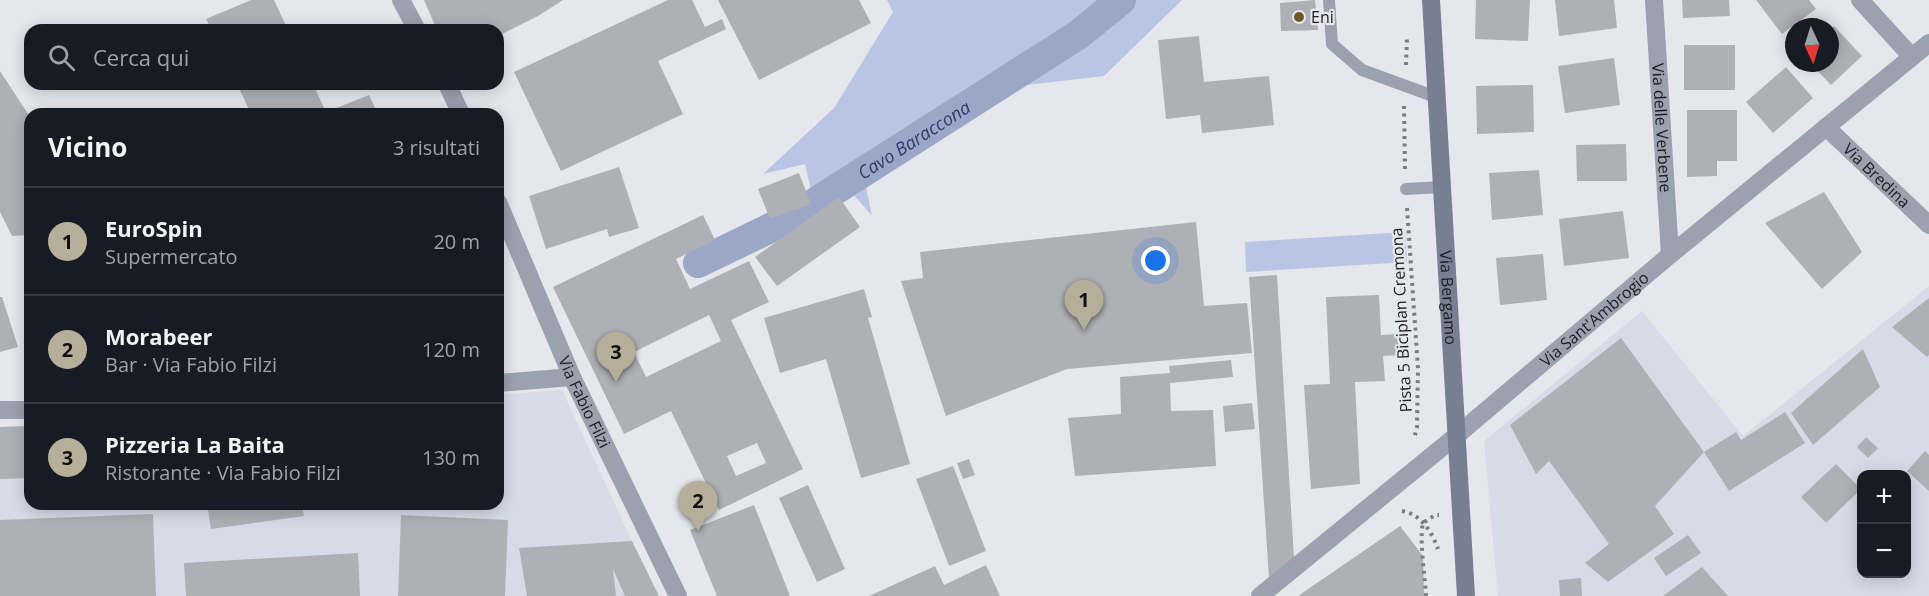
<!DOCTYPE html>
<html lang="it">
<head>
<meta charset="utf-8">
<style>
	:root { --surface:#171b24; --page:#20242c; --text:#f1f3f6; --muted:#9ea1a6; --line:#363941; --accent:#b5ae99 }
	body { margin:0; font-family:"Open Sans",sans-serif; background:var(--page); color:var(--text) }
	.controls { position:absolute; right:18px; bottom:18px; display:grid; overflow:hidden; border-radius:12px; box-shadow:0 3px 15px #0003 }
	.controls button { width:54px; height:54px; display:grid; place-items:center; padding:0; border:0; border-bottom:2px solid var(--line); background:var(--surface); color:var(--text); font:30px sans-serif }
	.compass { position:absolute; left:1785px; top:18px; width:54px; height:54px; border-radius:50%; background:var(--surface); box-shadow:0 3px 15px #0003; rotate:176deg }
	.you { position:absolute; left:1156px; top:261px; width:21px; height:21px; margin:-15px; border:4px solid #fff; border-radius:50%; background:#1a73e8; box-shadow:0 0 0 9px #1a73e833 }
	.badge { display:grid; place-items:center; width:39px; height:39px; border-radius:50%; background:var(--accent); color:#111; font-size:20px; font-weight:700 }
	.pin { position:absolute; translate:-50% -50px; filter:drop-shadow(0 2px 3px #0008) }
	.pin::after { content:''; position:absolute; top:32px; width:21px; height:18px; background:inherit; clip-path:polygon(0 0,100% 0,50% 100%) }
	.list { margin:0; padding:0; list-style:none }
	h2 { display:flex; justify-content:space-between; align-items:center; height:78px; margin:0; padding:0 24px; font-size:26px }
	h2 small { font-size:20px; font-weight:400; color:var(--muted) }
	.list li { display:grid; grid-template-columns:39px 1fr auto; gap:18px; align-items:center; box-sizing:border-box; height:108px; padding:0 24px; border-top:2px solid var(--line) }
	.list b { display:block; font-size:22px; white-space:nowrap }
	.list p { margin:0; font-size:20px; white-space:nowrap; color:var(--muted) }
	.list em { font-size:20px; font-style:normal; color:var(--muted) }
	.icon { flex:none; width:33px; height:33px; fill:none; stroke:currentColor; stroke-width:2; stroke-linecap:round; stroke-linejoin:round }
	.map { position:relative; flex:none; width:1929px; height:596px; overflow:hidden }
	.search { position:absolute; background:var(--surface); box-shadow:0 3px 15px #0003; left:24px; top:24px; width:480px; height:66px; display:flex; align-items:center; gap:15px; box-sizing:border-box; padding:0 21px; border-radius:18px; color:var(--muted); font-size:22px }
	.panel { position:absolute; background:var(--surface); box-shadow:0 3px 15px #0003; left:24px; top:108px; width:480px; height:402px; border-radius:18px }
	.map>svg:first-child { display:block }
	.built { fill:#d7dbe7; fill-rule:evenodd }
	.green { fill:#bac5e6 }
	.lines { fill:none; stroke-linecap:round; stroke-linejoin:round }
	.canal { stroke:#9ca7c7; stroke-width:30 }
	.building { fill:#afb0b5; fill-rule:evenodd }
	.path { stroke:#7c7d80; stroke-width:4; stroke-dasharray:3 4.5; stroke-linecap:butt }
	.service { stroke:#9ca1b0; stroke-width:12 }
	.minor { stroke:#9ca1b0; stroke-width:18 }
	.tertiary { stroke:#9ca1b0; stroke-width:18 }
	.secondary { stroke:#787f94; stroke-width:18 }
	.poi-dot { fill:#6b5a28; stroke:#e5e7ec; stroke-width:2 }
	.labels { text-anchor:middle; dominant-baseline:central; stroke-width:4.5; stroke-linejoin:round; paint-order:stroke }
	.poi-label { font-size:16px; fill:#1d1d1f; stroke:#e5e7ec; text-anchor:start }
	.street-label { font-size:16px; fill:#1d1d1f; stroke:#e5e7ec }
	.water-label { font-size:18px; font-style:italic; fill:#313d6a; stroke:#e5e7ec }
</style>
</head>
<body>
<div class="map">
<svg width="1929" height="596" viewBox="0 0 1929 596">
	<rect width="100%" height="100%" fill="#e5e7ec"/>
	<!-- built -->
	<path class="built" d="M1929 286V596H1498L1484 441 1642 311 1743 436ZM1862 474H1906V574H1862Z
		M562 390 632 541 659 596H0V427L30 426V504H498V395Z"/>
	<!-- green -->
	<path class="green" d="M887 0H1182L1104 76 1018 86 864 177 872 216 837 175 811 190 805 164 763 174 834 108 893 12Z
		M1405 232 1407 262 1246 272 1245 242Z"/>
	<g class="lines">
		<!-- canal -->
		<path class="canal" id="s1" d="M698 263 791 218 1078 35 1121 0"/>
	</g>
	<!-- building -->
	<path class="building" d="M251 0H274L288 30H212L206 19Z
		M424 0H563L538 16 498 36V30H437Z
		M668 0H692L705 27 722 19 726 29 658 61 683 114 561 171 514 72Z
		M718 0H859L871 23 759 80Z
		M1315 0 1318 30 1281 31 1280 3Z
		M1476 0H1530L1528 41 1475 39Z
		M1555 0H1614L1617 28 1559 36Z
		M1682 0H1729L1730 16 1683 18Z
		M1756 0H1809L1816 9 1782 34Z
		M1834 26 1862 56 1831 85 1810 63H1830V30Z
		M1199 36 1204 82 1269 76 1274 125 1202 133 1200 115 1166 119 1158 40Z
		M1684 45H1735V90H1684Z
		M1614 58 1620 105 1565 113 1558 66Z
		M1786 67 1813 98 1773 133 1746 102Z
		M0 71 30 117V235L12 236 0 212Z
		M237 84H313L326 112 369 95 378 114H251Z
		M1533 85 1534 132 1477 134 1476 86Z
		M1687 110H1737V161H1717V176L1687 177Z
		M1626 144 1627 181H1577L1576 145Z
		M619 167 639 228 609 237 607 229 546 249 529 196Z
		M1539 170 1543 215 1492 220 1489 173Z
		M799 173 811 204 770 219 758 189Z
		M1824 192 1862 252 1822 289 1765 223Z
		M839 197 860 227 777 286 755 257Z
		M1623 211 1629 258 1564 266 1559 219Z
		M703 215 715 240 676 259 690 289 749 261 769 302 731 320 803 469 719 510 671 411 624 434 553 287ZM709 315 721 341 646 377 634 352ZM757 443 766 463 736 476 727 456Z
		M1196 222 1204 306 1247 303 1252 353 1067 369 946 416 901 281 923 278 920 252Z
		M1543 254 1547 300 1500 305 1496 258Z
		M1277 275 1294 558 1269 578 1249 277Z
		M864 289 872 317 868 318 910 464 861 478 826 359 780 373 764 318Z
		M1379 295 1381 335 1398 334 1399 355 1383 356 1385 381 1355 382 1360 484 1311 489 1304 385 1330 384 1326 297Z
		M0 297H2L18 347 0 352Z
		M1929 298V355L1927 357 1892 327Z
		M1621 338 1704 452 1655 506 1674 534 1608 582 1585 563 1609 544 1549 461 1536 474 1510 425Z
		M1863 349 1880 387 1813 445 1791 413Z
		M1231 360 1233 377 1170 383 1171 411 1213 410 1216 466 1075 476 1068 418 1121 414 1120 377 1170 373 1169 366Z
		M1252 403 1255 429 1225 432 1223 406Z
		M1785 412 1805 443 1729 491 1704 452 1736 432 1741 440Z
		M30 426V478L0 479V427Z
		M1866 437 1878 448 1868 458 1857 447Z
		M1925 451 1929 455V491L1907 471Z
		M969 459 975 475 963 479 957 463Z
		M1836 464 1861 489 1826 523 1801 497Z
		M953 466 986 551 949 566 916 479Z
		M808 485 845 569 817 582 779 498Z
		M207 504H302L304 516 211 529Z
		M754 505 790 596H717L690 530Z
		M153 514 156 596H0V520Z
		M401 515 508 520 505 596H398Z
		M1400 526 1423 556 1424 596H1298Z
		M1688 535 1701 553 1666 576 1654 558Z
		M632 541 659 596H625L613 569 616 596H527L519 548Z
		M358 553 360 596H186L184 563Z
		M986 565 1000 596H869L935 566 944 585Z
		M1702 567 1728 596H1663Z
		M1581 578 1582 596H1560L1559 580Z"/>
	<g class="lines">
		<!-- path -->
		<path class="path" d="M1406 65 1407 37
			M1404 106 1405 170
			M1407 208 1418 369 1417 427 1414 439
			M1402 511C1421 514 1432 532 1438 549
			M1426 596C1425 576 1419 540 1423 523L1435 515H1439"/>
		<!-- service -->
		<path class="service" d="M1329 0 1332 44 1362 70 1436 97
			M1406 189 1442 187"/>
		<!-- minor -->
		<g class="minor">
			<path id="s2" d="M1654 0 1670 255"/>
			<path d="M1860 0 1912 57"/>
			<path d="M498 383 572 377"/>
			<path d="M0 410H30"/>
		</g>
		<!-- tertiary -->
		<g class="tertiary">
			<path d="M401 0 417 30"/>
			<path d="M447 84 461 114"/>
			<path id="s3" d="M1826 127 1929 225"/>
			<path id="s4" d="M498 202 572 377 678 596"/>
			<path id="s5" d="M1260 596 1456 436 1670 255 1929 43"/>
		</g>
		<!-- secondary -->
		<path class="secondary" id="s6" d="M1431 0 1466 596"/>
	</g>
	<!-- markers -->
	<circle class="poi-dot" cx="1299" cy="17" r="6"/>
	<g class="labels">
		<!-- poi labels -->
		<g class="poi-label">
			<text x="1311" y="17">Eni</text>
		</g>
		<!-- street labels -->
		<g class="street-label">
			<text stroke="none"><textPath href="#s2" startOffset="128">Via delle Verbene</textPath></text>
			<text stroke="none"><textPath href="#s3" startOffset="70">Via Bredina</textPath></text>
			<text stroke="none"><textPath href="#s6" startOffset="298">Via Bergamo</textPath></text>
			<text stroke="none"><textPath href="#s5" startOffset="434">Via Sant'Ambrogio</textPath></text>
			<text transform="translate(1401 320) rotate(-93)">Pista 5 Biciplan Cremona</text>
			<text stroke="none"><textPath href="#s4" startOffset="218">Via Fabio Filzi</textPath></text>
		</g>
		<!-- water labels -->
		<g class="water-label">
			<text stroke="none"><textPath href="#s1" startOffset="249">Cavo Baraccona</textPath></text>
		</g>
	</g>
</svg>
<div class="controls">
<button>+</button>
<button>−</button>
</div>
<svg class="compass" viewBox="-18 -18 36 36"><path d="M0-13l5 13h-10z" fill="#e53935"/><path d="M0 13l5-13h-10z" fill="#9ea1a6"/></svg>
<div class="you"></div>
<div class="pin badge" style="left:1084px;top:330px">1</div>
<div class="pin badge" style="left:698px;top:531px">2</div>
<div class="pin badge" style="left:616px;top:382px">3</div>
<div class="search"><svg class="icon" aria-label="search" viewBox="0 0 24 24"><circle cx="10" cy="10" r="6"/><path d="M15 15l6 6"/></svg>Cerca qui</div>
<section class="panel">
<h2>Vicino<small>3 risultati</small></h2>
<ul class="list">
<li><span class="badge">1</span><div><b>EuroSpin</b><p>Supermercato</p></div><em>20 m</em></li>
<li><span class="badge">2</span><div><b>Morabeer</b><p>Bar · Via Fabio Filzi</p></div><em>120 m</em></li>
<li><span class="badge">3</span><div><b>Pizzeria La Baita</b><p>Ristorante · Via Fabio Filzi</p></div><em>130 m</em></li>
</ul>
</section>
</div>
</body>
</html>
